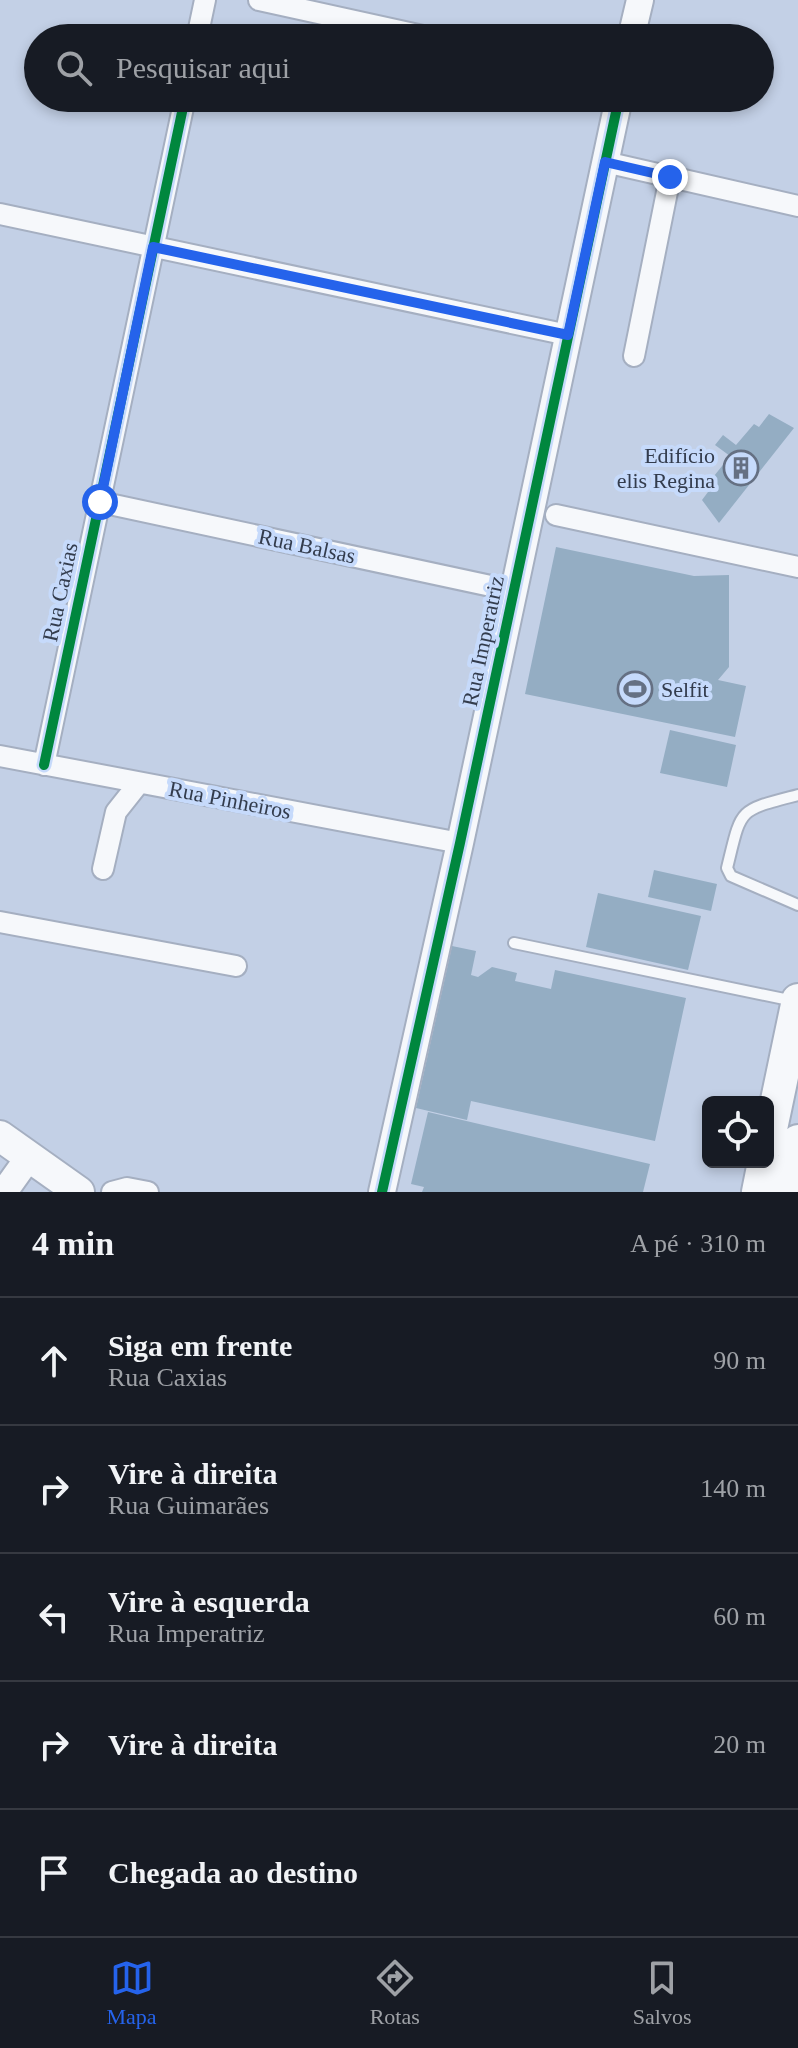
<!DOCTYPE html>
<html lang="pt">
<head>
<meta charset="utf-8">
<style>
	:root { --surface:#171b24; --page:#242831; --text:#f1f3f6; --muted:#9ea1a6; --line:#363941; --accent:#2563eb }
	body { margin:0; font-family:"Times New Roman",serif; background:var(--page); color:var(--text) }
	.controls { position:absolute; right:24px; bottom:24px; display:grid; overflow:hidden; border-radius:12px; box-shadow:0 4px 12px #0003 }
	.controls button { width:72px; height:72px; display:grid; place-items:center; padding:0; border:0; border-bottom:2px solid var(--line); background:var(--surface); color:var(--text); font:40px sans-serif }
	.stop { position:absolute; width:24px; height:24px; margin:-18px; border:6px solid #2563eb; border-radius:50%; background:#fff }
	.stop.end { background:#2563eb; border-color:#fff; box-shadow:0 2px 8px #0008 }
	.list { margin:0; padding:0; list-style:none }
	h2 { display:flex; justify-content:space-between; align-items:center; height:104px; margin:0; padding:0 32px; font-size:34px }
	h2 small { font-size:26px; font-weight:400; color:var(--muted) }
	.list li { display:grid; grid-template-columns:52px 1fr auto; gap:24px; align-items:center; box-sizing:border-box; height:128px; padding:0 32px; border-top:2px solid var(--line) }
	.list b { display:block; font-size:30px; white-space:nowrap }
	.list p { margin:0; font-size:26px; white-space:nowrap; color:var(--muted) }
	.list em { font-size:26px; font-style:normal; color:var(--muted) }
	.icon { flex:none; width:44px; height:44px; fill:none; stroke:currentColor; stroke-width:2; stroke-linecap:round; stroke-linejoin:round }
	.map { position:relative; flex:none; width:798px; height:1192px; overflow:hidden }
	.search { position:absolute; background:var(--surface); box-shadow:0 4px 12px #0003; left:24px; right:24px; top:24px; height:88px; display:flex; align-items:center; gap:20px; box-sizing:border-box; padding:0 28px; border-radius:44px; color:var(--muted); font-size:30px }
	.sheet { height:744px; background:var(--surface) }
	nav { display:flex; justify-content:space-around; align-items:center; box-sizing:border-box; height:112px; border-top:2px solid var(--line); background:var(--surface); font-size:22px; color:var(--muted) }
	nav a { display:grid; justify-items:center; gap:4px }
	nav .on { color:var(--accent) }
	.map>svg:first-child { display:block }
	.building { fill:#94adc3 }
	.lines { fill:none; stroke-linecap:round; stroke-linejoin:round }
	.service-casing { stroke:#a5afc1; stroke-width:14 }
	.minor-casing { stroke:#a5afc1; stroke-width:24 }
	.tertiary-casing { stroke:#a5afc1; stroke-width:30 }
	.secondary-casing { stroke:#a5afc1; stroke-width:34 }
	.primary-casing { stroke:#a5afc1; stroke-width:36 }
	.service { stroke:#f6f8fb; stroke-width:10 }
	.minor { stroke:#f6f8fb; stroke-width:20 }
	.tertiary { stroke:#f6f8fb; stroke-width:26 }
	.secondary { stroke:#f6f8fb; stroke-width:30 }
	.primary { stroke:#f6f8fb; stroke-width:32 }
	.cycleway-casing { stroke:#c6dafb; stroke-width:15 }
	.cycleway { stroke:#00873e; stroke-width:10 }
	.route { stroke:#2563eb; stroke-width:10 }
	.labels { text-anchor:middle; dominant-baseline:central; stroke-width:8; stroke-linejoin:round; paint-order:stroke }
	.poi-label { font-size:22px; fill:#333c4d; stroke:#c6dafb; text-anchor:end }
	.street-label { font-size:22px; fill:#333c4d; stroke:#c6dafb }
</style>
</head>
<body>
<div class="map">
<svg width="798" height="1192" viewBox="0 0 798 1192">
	<rect width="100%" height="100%" fill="#c3d0e6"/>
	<!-- building -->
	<path class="building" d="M769 414 794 428 719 523 702 500 714 484 710 481 730 456 715 445 723 435 736 445 754 424 759 427Z
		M556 547 694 576 729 575V667L718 680 746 686 735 737 525 694Z
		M670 730 736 745 727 787 660 773Z
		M654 870 717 884 711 911 648 897Z
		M598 893 701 916 688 970 586 947Z
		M452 946 476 951 471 975 478 977 492 967 517 973 515 981 551 989 555 970 686 998 655 1141 471 1101 467 1120 416 1108Z
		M428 1112 650 1164 643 1192H422L424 1187 411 1184Z"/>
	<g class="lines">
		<!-- service casing -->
		<g class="service-casing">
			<path id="service" d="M798 795C737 811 742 807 727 868L731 876 798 905
				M514 943 794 1001"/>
		</g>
		<!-- minor casing -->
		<g class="minor-casing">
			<path id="minor" d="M259 0 432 38
				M197 38 205 0
				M605 162 798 206
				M0 214 568 335
				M634 356 670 177
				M100 502 514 591
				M556 515 798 567
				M0 756 460 843
				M44 765 185 98
				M103 869 116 812 139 783
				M0 922 236 966
				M112 1192 127 1188 148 1192"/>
		</g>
		<!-- tertiary casing -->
		<g class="tertiary-casing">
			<path id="tertiary" d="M631 38 640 0
				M4 1192 29 1157
				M382 1192 460 843 619 98"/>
		</g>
		<!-- secondary casing -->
		<g class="secondary-casing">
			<path id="secondary" d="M0 1136 79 1192"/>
		</g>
		<!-- primary casing -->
		<g class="primary-casing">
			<path id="primary" d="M768 1143 798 1000
				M758 1192 764 1162
				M787 1192 798 1141"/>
		</g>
		<!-- service -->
		<use href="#service" class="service"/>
		<!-- minor -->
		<use href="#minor" class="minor"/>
		<!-- tertiary -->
		<use href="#tertiary" class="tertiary"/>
		<!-- secondary -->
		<use href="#secondary" class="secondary"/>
		<!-- primary -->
		<use href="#primary" class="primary"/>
		<!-- cycleway casing -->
		<g class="cycleway-casing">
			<path id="cycleway" d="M44 765 185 98
				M382 1192 460 843 619 98"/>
		</g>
		<!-- cycleway -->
		<use href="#cycleway" class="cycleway"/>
	</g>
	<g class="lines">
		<!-- route -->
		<path class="route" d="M100 502 153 247 568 335 605 162 670 177"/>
	</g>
	<!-- icons -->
	<defs>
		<g id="building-ring" transform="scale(1.8)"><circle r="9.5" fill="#c6dafb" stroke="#657083" stroke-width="1.5"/><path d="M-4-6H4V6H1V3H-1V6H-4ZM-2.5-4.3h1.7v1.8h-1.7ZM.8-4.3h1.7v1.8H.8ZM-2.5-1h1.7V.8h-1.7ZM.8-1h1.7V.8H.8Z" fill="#657083"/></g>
		<g id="stadium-ring" transform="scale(1.8)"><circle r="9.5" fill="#c6dafb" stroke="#657083" stroke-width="1.5"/><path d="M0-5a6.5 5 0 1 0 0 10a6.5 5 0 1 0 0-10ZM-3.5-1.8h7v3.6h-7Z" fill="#657083"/></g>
	</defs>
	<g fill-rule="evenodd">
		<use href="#building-ring" x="741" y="468"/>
		<use href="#stadium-ring" x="635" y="689"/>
	</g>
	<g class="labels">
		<!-- poi labels -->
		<g class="poi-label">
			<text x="715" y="455">Edifício<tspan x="715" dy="25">elis Regina</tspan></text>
			<text x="661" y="689" text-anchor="start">Selfit</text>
		</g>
		<!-- street labels -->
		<g class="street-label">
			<text transform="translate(307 546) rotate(12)">Rua Balsas</text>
			<text transform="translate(60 592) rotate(-78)">Rua Caxias</text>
			<text transform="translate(483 641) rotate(-78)">Rua Imperatriz</text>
			<text transform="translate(230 800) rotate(11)">Rua Pinheiros</text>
		</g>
	</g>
</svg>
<div class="controls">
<button><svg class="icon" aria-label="locate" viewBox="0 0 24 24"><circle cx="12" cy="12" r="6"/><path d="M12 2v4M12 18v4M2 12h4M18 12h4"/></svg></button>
</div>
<div class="stop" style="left:100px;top:502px"></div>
<div class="stop end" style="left:670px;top:177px"></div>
<div class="search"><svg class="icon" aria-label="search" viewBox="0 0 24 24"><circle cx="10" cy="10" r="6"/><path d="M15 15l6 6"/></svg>Pesquisar aqui</div>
</div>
<section class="sheet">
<h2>4 min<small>A pé · 310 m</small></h2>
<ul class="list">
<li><svg class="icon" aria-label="ahead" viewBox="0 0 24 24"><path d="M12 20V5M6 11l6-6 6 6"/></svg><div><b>Siga em frente</b><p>Rua Caxias</p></div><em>90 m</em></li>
<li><svg class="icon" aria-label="right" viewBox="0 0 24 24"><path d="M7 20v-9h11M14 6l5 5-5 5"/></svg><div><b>Vire à direita</b><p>Rua Guimarães</p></div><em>140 m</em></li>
<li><svg class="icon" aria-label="left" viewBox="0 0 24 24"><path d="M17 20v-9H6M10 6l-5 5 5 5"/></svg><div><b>Vire à esquerda</b><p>Rua Imperatriz</p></div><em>60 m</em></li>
<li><svg class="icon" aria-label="right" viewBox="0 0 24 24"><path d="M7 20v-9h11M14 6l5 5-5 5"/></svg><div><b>Vire à direita</b></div><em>20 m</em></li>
<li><svg class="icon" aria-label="arrive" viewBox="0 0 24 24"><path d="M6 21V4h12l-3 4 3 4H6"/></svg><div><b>Chegada ao destino</b></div></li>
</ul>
</section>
<nav>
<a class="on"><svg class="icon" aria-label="map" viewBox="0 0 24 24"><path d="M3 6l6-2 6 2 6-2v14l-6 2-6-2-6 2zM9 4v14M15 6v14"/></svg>Mapa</a>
<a><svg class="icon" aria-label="directions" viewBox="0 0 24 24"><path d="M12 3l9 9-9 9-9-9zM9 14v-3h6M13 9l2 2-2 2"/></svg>Rotas</a>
<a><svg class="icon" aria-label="saved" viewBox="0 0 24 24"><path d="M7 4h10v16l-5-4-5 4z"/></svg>Salvos</a>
</nav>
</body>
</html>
